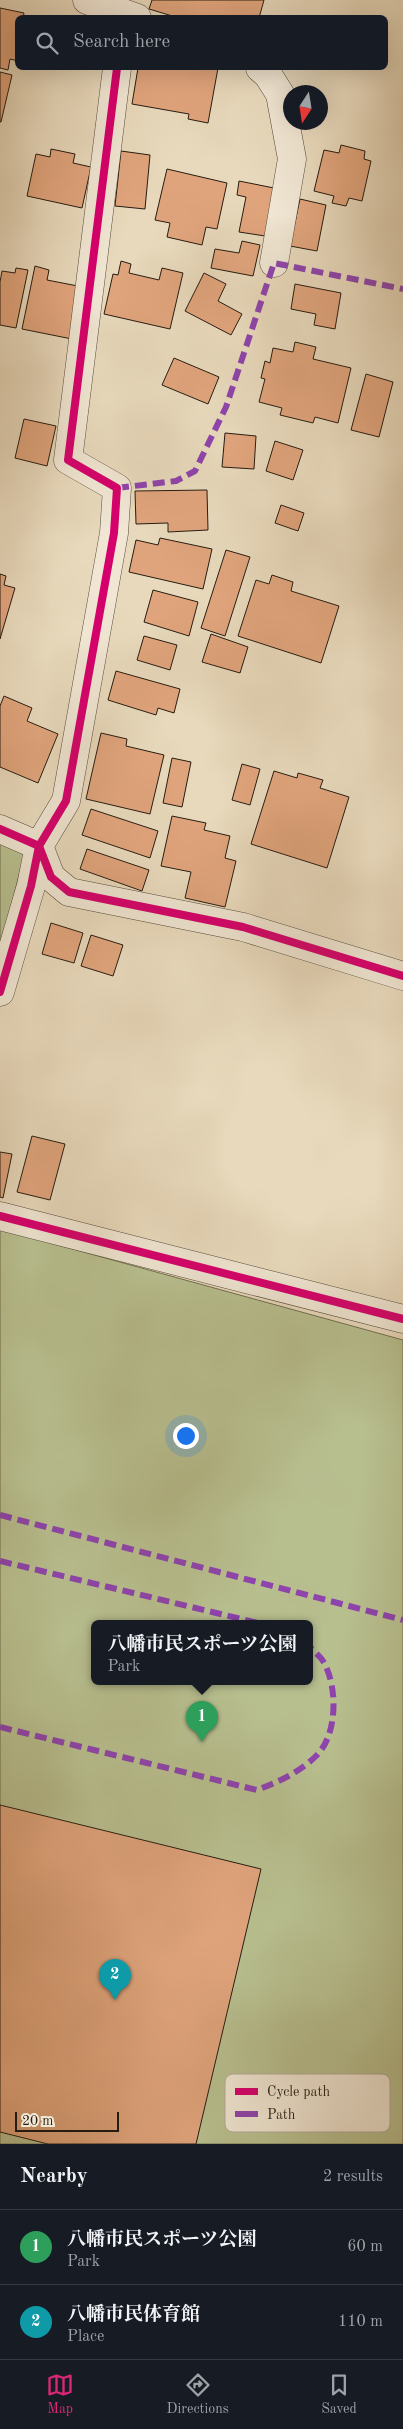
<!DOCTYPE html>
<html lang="en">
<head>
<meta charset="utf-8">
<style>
	:root { --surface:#171b24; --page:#20242c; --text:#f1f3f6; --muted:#9ea1a6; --line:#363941; --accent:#db2777 }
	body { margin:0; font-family:"Old Standard TT","Noto Serif JP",serif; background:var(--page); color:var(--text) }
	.compass { position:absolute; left:283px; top:85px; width:45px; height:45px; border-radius:50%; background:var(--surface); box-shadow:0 5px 20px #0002; rotate:192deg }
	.scale { position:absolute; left:15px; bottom:12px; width:104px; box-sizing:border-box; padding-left:5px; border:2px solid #261c12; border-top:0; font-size:14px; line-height:18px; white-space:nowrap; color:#261c12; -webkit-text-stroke:4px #f0e6d3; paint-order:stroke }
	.you { position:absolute; left:185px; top:1435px; width:18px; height:18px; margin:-12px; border:4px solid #fff; border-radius:50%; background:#1a73e8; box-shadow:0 0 0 8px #1a73e833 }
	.badge { display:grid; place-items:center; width:32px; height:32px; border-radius:50%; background:var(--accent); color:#fff; font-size:16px; font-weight:700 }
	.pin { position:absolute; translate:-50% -41px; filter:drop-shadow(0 1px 2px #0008) }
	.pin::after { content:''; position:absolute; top:26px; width:18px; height:15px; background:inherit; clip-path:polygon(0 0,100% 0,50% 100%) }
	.popup { position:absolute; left:91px; top:1620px; width:222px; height:65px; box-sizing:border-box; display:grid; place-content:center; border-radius:8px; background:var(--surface); filter:drop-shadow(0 1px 4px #0005); font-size:16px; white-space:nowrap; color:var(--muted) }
	.popup b { font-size:19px; color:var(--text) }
	.popup::after { content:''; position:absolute; left:50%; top:100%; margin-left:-10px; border:10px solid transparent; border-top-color:var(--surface) }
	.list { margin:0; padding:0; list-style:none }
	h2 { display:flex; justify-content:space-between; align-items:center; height:65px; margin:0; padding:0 20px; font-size:21px }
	h2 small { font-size:16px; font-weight:400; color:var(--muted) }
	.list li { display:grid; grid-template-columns:32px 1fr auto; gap:15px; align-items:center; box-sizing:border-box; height:75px; padding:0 20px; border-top:1px solid var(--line) }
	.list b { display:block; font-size:19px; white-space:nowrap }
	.list p { margin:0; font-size:16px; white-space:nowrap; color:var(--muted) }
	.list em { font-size:16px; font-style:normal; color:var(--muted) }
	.icon { flex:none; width:28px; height:28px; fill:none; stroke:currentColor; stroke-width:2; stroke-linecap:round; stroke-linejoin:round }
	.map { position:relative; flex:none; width:403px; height:2144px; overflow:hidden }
	.search { position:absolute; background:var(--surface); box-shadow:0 5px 20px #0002; left:15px; right:15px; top:15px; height:55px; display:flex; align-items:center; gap:12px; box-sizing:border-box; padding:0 18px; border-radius:8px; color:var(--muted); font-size:19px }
	.sheet { height:215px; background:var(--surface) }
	nav { display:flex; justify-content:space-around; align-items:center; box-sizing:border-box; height:70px; border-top:1px solid var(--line); background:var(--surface); font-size:14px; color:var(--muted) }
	nav a { display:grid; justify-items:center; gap:2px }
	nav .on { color:var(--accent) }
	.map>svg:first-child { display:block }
	.green { fill:#b8bf8f; stroke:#6f6e50; fill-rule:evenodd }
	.building { fill:#e0a47c; stroke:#261c12 }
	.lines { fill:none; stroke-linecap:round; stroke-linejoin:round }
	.minor-casing { stroke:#564b3c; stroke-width:29 }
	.minor { stroke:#f0e6d3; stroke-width:28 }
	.quiet { stroke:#8e44ad; stroke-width:6; stroke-dasharray:12 6; stroke-linecap:butt }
	.cycleway-casing { stroke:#f0e6d3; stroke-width:11 }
	.cycleway { stroke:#d6006c; stroke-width:8 }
	.key { fill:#f0e6d3; stroke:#b3a999; stroke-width:1 }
	.key-label { font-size:14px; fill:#261c12 }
</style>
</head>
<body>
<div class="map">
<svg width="403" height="2144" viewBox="0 0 403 2144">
	<rect width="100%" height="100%" fill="#e8d9bc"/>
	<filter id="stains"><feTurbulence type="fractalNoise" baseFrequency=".004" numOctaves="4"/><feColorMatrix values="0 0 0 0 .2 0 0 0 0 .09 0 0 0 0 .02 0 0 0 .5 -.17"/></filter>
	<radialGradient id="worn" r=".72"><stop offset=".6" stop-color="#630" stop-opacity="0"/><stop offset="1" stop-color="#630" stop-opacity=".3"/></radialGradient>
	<!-- green -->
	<path class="green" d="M0 843 25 852 0 949Z
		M0 1229 403 1340V2144H0ZM94 1623H310V1681H94Z"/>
	<!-- building -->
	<path class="building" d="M152 0H264L259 18H179L149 9Z
		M0 8 24 13 23 18H18V61L10 59 8 70 0 68Z
		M138 68H218L208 123 188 119 189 114 132 104Z
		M0 72 12 75 1 122H0Z
		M341 145 365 151 364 159 371 161 362 201 349 198 346 206 332 203 334 196 314 191 324 150 339 153Z
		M51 149 75 154 73 163 91 167 82 208 27 196 36 154 50 157Z
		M121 151 150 155 145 209 115 206Z
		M167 169 227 183 217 229 206 227 202 245 167 237 170 223 155 220Z
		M239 181 274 188 265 236 239 232 246 197 237 195Z
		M300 199 326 205 317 251 290 246Z
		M242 241 260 245 253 276 211 268 215 249 239 253Z
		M121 261 131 264 129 273 159 280 162 268 183 273 170 329 104 314 113 274 118 275Z
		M35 266 49 270 47 280 83 287 72 339 22 329Z
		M16 268 28 270 16 328 0 325V282L2 271 15 273Z
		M204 273 226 284 218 301 242 314 231 335 185 311Z
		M295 284 341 293 335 329 314 325 316 314 291 309Z
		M295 342 316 347 313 359 351 368 338 423 315 417 313 423 280 415 282 408 259 402 265 379 261 378 265 361 270 363 273 348 293 352Z
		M174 358 219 377 208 404 162 385Z
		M366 374 393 382 379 437 351 430Z
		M24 419 56 426 47 466 15 458Z
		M225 433 256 436 254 469 222 467Z
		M275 441 303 450 293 480 266 471Z
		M207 490 208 530 168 532V523L136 524 135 491Z
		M281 505 304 513 298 531 275 523Z
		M160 538 212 549 203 589 129 572 136 540 158 545Z
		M226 550 250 557 225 636 201 628Z
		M0 574 6 576 4 585 15 588 0 639Z
		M272 575 293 582 291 591 339 606 321 663 238 636 256 580 269 584Z
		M153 590 198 602 189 636 144 622Z
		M211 634 248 647 240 673 202 662Z
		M144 636 177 645 170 670 137 660Z
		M116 671 180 689 174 713 158 708 156 715 108 700Z
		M4 696 32 708 27 721 58 734 38 783 0 767V706Z
		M101 733 127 739 126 746 164 755 150 814 86 799Z
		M172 758 191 762 182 807 163 803Z
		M242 764 260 769 250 805 232 800Z
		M274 771 297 778 298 773 323 780 320 788 349 797 327 868 251 844Z
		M91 809 158 831 150 858 82 835Z
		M172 816 206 823 204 830 230 836 225 858 236 861 225 907 185 898 191 872 161 866Z
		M87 849 149 870 142 891 80 869Z
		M51 923 83 933 74 963 42 954Z
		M91 935 123 945 113 976 81 966Z
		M32 1136 65 1144 50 1200 17 1192Z
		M0 1152 12 1154 3 1198 0 1197Z
		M0 1805 261 1869 196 2144H48L0 2132Z"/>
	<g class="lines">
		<!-- minor casing -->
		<g class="minor-casing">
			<path id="minor" d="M87 0 137 18
				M260 68 268 75 280 94 292 159 274 263
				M0 829 39 846 51 877 69 892 243 927 403 976
				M0 992 31 886 39 846 66 801 114 533 117 488 68 460 117 68
				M0 1216 403 1319"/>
		</g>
		<!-- minor -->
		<use href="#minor" class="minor"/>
		<!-- quiet -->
		<path class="quiet" d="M117 488 176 481 195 471 226 407 274 263 403 289
			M0 1515 403 1620
			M0 1561 258 1623
			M0 1727 257 1790C278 1782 300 1772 316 1756 338 1735 338 1686 323 1661 320 1656 314 1652 310 1647"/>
		<!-- cycleway casing -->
		<g class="cycleway-casing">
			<path id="cycleway" d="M0 829 39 846 51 877 69 892 243 927 403 976
				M0 992 31 886 39 846 66 801 114 533 117 488 68 460 117 68
				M0 1216 403 1319"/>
		</g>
		<!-- cycleway -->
		<use href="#cycleway" class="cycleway"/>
	</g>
	<!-- legend -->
	<rect x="225" y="2074" width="165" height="58" rx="8" class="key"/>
	<rect x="235" y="2088" width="23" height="7" fill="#d6006c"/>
	<rect x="235" y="2111" width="23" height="6" fill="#8e44ad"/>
	<g class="key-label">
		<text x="267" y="2096">Cycle path</text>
		<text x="267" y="2119">Path</text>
	</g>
	<rect width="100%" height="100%" filter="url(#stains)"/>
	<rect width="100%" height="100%" fill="url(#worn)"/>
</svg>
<svg class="compass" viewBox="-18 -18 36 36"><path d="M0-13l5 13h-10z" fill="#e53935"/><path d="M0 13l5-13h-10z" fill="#9ea1a6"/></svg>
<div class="scale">20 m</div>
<div class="you"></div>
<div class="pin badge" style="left:202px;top:1742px;background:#2e9e5b">1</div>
<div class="popup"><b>八幡市民スポーツ公園</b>Park</div>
<div class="pin badge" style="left:115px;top:2000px;background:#0f9aa8">2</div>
<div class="search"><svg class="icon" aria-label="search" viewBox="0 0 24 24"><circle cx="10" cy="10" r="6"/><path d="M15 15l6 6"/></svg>Search here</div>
</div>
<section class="sheet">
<h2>Nearby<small>2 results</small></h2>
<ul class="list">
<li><span class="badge" style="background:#2e9e5b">1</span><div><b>八幡市民スポーツ公園</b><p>Park</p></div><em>60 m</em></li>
<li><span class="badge" style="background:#0f9aa8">2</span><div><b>八幡市民体育館</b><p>Place</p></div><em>110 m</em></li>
</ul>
</section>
<nav>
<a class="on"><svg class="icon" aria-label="map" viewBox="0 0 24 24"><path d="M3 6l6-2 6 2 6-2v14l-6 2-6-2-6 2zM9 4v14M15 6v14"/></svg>Map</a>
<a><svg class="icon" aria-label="directions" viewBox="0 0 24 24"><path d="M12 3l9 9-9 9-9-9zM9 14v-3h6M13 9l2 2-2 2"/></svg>Directions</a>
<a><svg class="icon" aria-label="saved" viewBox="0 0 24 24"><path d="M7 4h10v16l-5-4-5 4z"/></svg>Saved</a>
</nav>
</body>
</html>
